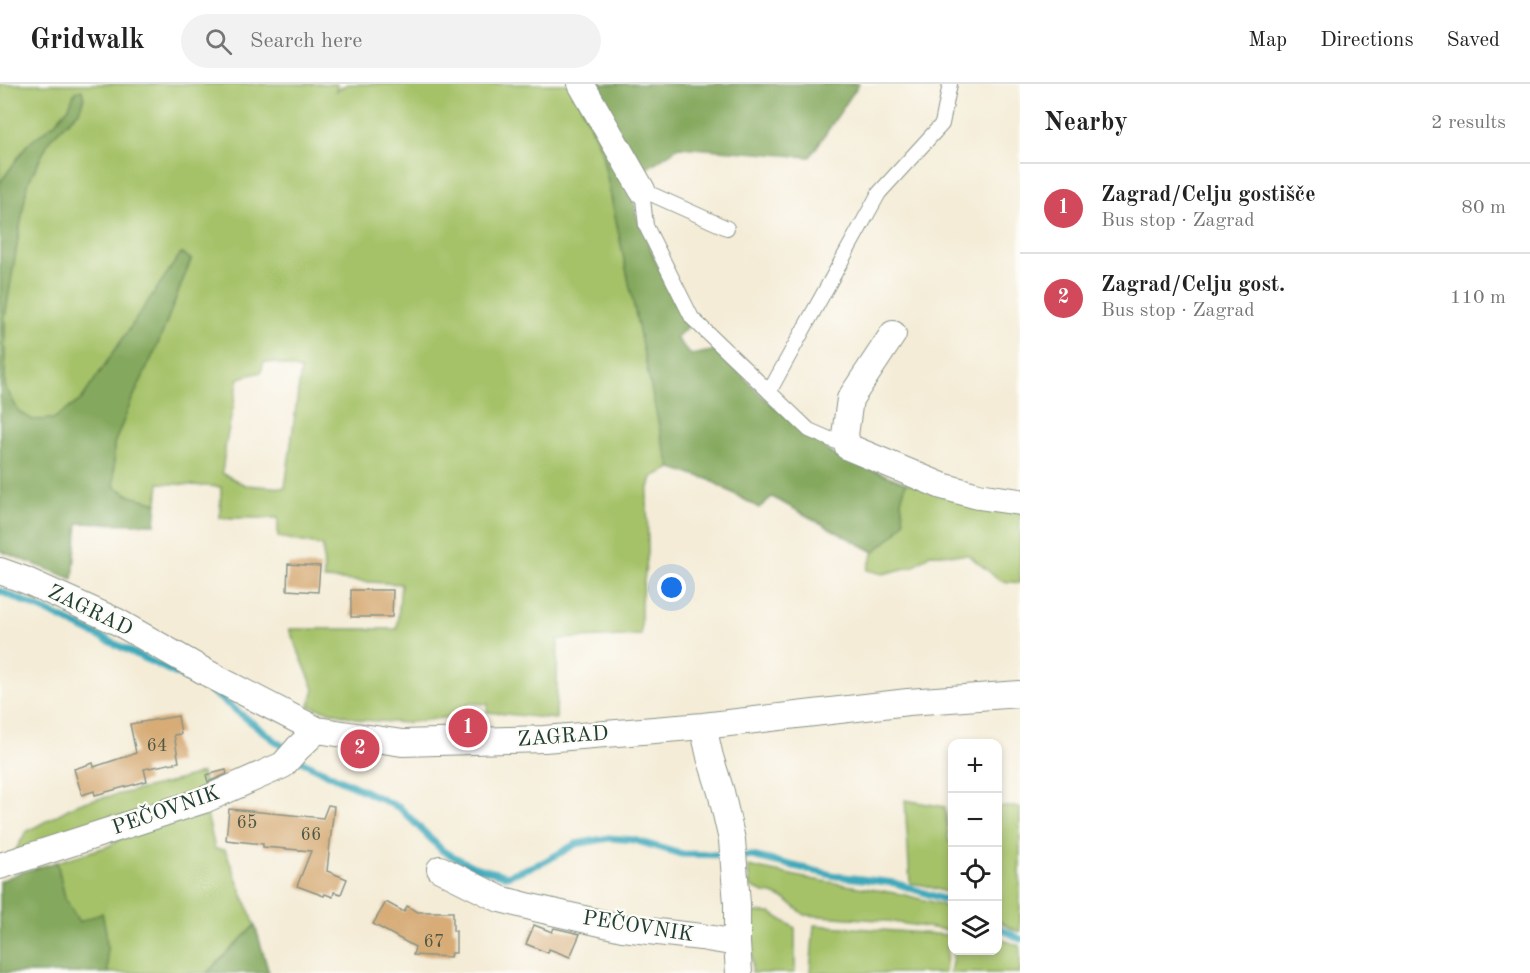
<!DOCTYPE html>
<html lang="en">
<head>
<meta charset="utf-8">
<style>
	:root { --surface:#fff; --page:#f2f2f2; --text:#222; --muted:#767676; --line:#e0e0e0; --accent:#d1495b }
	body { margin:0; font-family:"Old Standard TT",serif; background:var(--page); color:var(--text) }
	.controls { position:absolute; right:18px; bottom:18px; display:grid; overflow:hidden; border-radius:12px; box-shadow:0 3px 9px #0003 }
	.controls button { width:54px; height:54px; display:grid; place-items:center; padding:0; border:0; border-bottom:2px solid var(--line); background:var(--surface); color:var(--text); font:30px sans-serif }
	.you { position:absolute; left:672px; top:504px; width:21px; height:21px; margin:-15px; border:4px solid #fff; border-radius:50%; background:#1a73e8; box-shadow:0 0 0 9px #1a73e833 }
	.badge { display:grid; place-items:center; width:39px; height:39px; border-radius:50%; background:var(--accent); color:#fff; font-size:20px; font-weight:700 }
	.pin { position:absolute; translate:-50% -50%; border:3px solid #fff; box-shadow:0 2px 6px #0006 }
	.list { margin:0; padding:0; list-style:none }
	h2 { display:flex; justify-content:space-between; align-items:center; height:78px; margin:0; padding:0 24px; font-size:26px }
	h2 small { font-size:20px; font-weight:400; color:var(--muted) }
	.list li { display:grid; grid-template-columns:39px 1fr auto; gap:18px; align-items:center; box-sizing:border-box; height:90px; padding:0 24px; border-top:2px solid var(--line) }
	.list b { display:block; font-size:22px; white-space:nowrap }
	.list p { margin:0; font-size:20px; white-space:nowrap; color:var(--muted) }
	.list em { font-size:20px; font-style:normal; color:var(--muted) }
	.icon { flex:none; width:33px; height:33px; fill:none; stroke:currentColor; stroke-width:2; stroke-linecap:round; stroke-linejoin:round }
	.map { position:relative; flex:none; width:1020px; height:889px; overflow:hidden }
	header { display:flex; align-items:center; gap:36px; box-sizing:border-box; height:84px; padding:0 30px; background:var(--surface); border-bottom:2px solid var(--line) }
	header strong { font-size:28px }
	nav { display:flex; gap:33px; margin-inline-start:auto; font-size:21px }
	.search { width:420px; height:54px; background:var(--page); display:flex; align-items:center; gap:15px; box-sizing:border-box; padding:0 21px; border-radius:33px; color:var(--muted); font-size:22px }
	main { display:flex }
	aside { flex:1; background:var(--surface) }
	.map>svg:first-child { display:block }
	.green { fill:#a6c269; stroke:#62804e; stroke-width:1.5; fill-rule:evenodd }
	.forest { fill:#84a85d; stroke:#527248; stroke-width:1.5 }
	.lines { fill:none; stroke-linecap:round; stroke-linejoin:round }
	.stream { stroke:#3ca9bb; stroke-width:7 }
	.building { fill:#d7ac77 }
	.lane-casing { stroke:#8a9486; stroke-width:16 }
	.street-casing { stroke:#8a9486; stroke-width:28 }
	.lane { stroke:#fff; stroke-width:14 }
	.street { stroke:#fff; stroke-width:26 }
	.labels { text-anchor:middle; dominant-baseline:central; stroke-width:4.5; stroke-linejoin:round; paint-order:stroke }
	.number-label { font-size:18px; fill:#4d5945 }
	.street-label { font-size:21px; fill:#1f3d34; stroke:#fdfcf7 }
</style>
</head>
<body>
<header>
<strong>Gridwalk</strong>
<div class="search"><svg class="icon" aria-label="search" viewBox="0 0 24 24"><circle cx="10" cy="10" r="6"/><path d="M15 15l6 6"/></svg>Search here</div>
<nav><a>Map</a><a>Directions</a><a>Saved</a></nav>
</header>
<main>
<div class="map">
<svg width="1020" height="889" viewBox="0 0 1020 889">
	<rect width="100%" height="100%" fill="#fdfcf7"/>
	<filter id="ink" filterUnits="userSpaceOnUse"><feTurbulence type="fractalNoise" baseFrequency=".0167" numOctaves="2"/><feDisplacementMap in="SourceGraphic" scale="12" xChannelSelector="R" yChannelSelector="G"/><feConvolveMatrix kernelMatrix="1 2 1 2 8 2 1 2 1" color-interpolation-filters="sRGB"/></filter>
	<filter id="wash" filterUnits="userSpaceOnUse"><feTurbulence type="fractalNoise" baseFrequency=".008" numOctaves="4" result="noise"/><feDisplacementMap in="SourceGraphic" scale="24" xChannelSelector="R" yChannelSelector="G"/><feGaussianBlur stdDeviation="1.35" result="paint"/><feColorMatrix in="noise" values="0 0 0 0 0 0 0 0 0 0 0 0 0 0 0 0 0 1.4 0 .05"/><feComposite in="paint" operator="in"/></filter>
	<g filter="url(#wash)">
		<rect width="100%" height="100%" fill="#f4ecd7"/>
		<!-- green -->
		<path class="green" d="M0 0H337L336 7 347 0H571L601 65 662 356 671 384 652 393 647 411 648 468 641 517V551L558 555 556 635 487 628 488 620 469 619V630L406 639 362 636 309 622 314 605 289 545H397L401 500 324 495 323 462 278 453V434H220L221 403 159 399 157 419 130 412 114 402V360L131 318 158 260 191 176 182 169 81 316 53 335 33 337 19 328 5 302V233L27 101 50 55 79 27 75 8 69 23 55 39 27 61 0 99ZM264 278 275 279 301 286 285 404 245 401 222 389 226 358 239 294 261 288Z
			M906 399 1020 426V499L1001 497 968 471 930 470 914 482 883 490 867 486 874 468 896 449 904 437 901 417Z
			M202 689 208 711 10 776 26 748 79 719 165 700Z
			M905 716 945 723 949 758 952 759V810L923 801 910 799Z
			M998 723H1020V848L1012 845 998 836Z
			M206 726 215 765 225 766 255 841 207 889H108L106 848 102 829 79 839 65 814 57 778 109 762 131 748Z
			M748 782 810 795 901 810 940 820 952 827V847L879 836 805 831 786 816 772 810 764 809 750 803Z
			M753 828 771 829 795 844V889H752Z
			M814 841 949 851 945 889H810Z
			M998 854 1020 862V889H950L954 867 998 866Z"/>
		<!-- forest -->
		<path class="forest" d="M571 0H859L810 73 679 63 631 95 636 130 657 180 675 217 691 239 676 254 691 271 717 266 763 313 832 370 906 399 901 417 904 437 896 449 874 468 772 413 759 424 708 395 671 384 662 356 601 65Z
			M82 6 84 14 79 27 50 55 27 101 5 233V302L19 328 33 336 53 335 81 316 181 169 191 175 158 260 131 318 114 360V402L130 412 157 419 155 440 78 439 73 495 0 467V99L27 61 55 39 69 23 75 8Z
			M57 778 65 814 79 838 102 829 106 848 108 889H0V797L19 789Z
			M255 841 269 889H207Z"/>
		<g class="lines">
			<!-- stream -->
			<path class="stream" d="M0 507 55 531 208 605 303 678 400 724 443 767 474 783 507 792 544 778 576 760 609 754 634 756 681 770 728 771
				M739 772H752L836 792 895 799 952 818
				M998 843 1020 855"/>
		</g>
		<g id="blocks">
			<!-- building -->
			<path class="building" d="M288 480 320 482 318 508 287 506Z
				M351 506H393L392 533H351Z
				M178 632 181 650 174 651 179 678 144 685 147 697 95 711 94 707 82 711 74 685 93 679 94 683 136 669 130 640Z
				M226 686 227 690 208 698 206 691Z
				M328 721 334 722 327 787 347 795 341 810 334 808 333 813 325 810 324 812 297 802 311 767 263 763V760L226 756 229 725 323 734Z
				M386 818 404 828 407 822 418 828H453V847H456V869H451L450 873 413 871 415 863 373 840Z
				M534 841 552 848 554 844 580 850 570 873 549 865 548 869 526 860Z"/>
		</g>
	</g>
	<g filter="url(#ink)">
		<use href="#blocks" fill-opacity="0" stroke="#8a9486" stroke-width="1.5"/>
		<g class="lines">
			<!-- lane casing -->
			<g class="lane-casing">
				<path id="lane" d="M642 106 646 142 692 234 809 346 848 363
					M642 106 727 144
					M769 308 879 109 942 40 950 0"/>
			</g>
			<!-- street casing -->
			<g class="street-casing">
				<path id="street" d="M581 0 642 106
					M893 250 850 315 845 351 848 363 942 402 978 412 1020 418
					M0 487 25 496 116 537 218 595 317 646 402 659 544 655 703 642 908 618 1020 610
					M703 642 710 673 721 708 732 756 737 820V859L739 889
					M0 782 204 716 283 681 298 664 317 646
					M440 785 500 815 535 824 623 844 701 853 737 859"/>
			</g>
			<!-- lane -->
			<use href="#lane" class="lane"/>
			<!-- street -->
			<use href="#street" class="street"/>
		</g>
	</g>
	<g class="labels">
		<!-- number labels -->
		<g class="number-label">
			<text x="157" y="662">64</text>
			<text x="247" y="739">65</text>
			<text x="311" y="751">66</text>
			<text x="434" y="858">67</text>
		</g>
		<!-- street labels -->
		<g class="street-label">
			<text transform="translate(90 527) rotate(26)">ZAGRAD</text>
			<text transform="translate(563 653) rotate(-4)">ZAGRAD</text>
			<text transform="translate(166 727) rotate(-19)">PEČOVNIK</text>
			<text transform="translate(638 843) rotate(9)">PEČOVNIK</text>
		</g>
	</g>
</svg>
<div class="controls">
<button>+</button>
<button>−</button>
<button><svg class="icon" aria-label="locate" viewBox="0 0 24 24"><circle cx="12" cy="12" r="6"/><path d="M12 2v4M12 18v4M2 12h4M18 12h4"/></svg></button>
<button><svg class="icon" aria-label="layers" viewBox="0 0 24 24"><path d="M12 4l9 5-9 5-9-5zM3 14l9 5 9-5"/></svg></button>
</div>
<div class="you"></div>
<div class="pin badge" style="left:468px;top:644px">1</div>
<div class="pin badge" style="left:360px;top:665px">2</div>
</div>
<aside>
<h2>Nearby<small>2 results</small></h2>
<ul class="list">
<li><span class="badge">1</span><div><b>Zagrad/Celju gostišče</b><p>Bus stop · Zagrad</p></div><em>80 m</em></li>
<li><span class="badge">2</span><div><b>Zagrad/Celju gost.</b><p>Bus stop · Zagrad</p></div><em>110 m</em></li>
</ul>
</aside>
</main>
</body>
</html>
